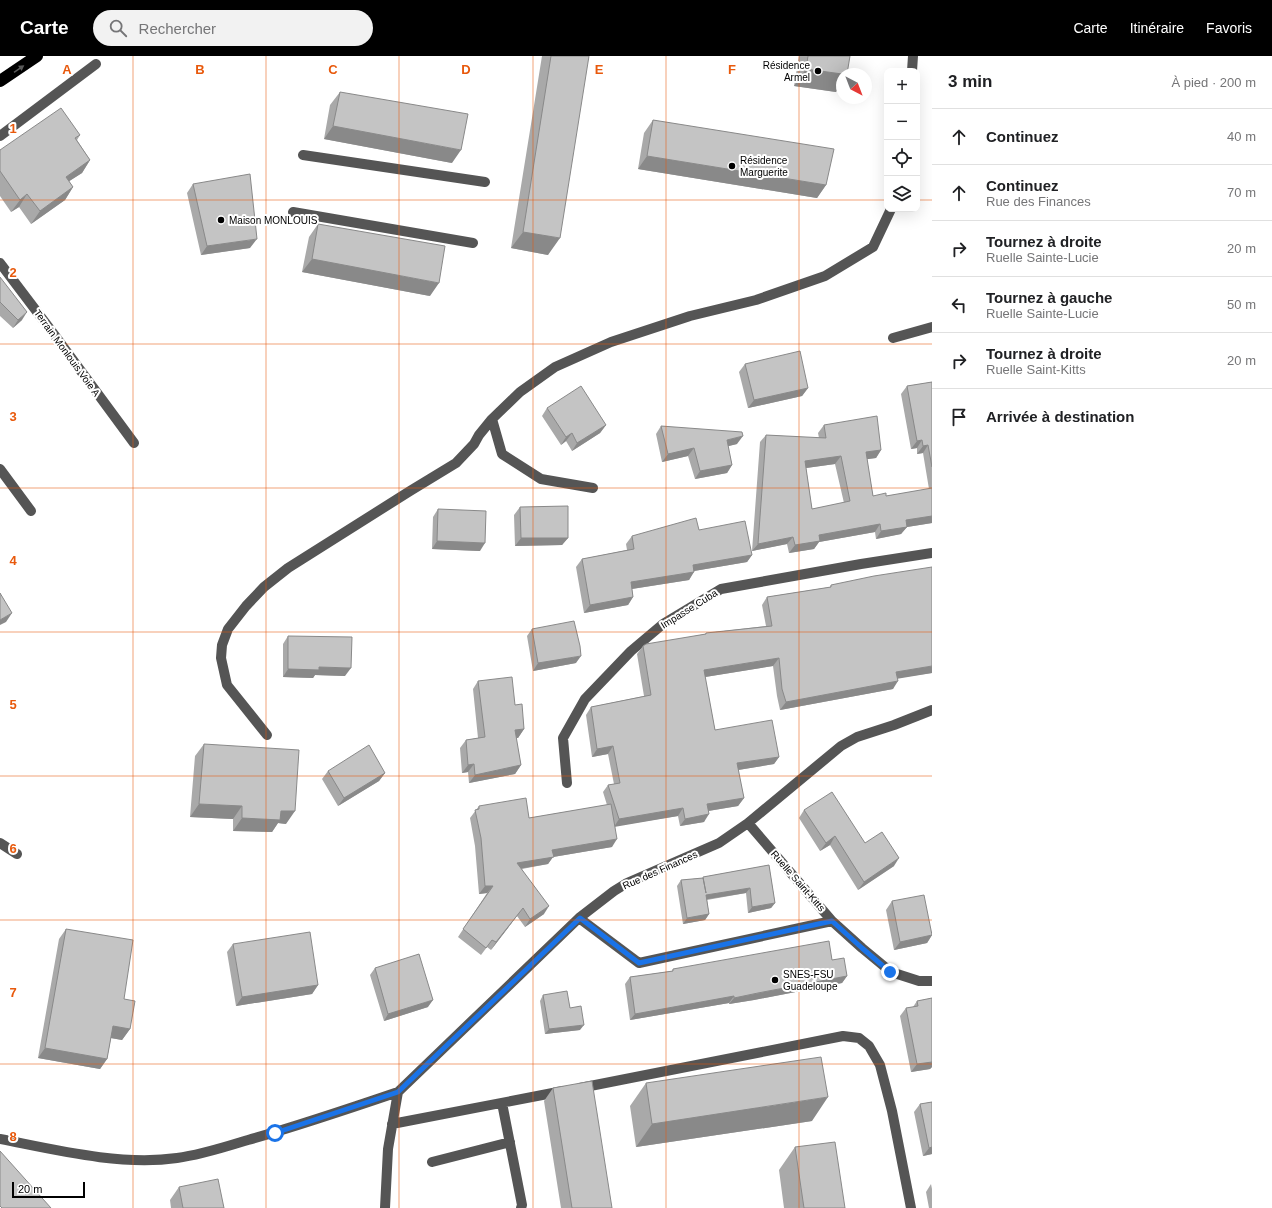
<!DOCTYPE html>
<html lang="fr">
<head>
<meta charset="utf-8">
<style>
	:root { --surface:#fff; --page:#f2f2f2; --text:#202124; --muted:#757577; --line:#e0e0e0; --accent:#000 }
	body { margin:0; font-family:Arial,sans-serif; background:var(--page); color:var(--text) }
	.controls { position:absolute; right:12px; top:12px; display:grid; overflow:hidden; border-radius:8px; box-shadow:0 4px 16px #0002 }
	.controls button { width:36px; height:36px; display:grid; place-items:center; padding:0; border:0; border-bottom:1px solid var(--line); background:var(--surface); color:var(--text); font:20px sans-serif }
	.compass { position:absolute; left:836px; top:12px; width:36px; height:36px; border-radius:50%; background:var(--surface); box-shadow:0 4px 16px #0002; rotate:138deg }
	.scale { position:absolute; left:12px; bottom:10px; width:73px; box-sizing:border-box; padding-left:4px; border:2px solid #000; border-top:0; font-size:11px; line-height:14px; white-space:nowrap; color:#000; -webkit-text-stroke:3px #fff; paint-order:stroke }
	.stop { position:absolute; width:12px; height:12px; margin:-9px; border:3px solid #1a73e8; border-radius:50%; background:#fff }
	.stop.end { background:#1a73e8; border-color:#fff; box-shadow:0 1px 4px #0008 }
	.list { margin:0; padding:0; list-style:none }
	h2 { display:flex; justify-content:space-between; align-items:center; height:52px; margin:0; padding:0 16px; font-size:17px }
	h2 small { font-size:13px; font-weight:400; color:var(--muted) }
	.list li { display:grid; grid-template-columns:26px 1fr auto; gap:12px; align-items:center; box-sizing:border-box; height:56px; padding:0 16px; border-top:1px solid var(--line) }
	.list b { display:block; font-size:15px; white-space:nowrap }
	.list p { margin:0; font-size:13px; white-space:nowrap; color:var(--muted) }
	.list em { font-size:13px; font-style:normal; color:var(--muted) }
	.icon { flex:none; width:22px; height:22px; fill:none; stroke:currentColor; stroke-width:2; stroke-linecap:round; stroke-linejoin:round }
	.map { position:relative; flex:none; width:932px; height:1152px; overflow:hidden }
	header { display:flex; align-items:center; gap:24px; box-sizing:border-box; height:56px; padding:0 20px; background:var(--accent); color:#fff }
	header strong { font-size:19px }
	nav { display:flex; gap:22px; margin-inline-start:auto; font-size:14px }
	.search { width:280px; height:36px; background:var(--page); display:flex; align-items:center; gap:10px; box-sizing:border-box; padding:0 14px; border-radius:22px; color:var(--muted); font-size:15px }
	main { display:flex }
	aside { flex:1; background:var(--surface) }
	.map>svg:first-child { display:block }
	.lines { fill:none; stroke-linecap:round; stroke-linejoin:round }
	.minor { stroke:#555; stroke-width:10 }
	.highway { stroke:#000; stroke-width:12 }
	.wall { fill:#a9a9a9; fill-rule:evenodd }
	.shaded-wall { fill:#898989 }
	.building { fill:#c4c4c4; stroke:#898989; fill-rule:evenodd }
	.oneway { fill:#595959 }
	.route { stroke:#1a73e8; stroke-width:5 }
	.grid { fill:none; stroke:#e8590c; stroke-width:1; stroke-opacity:0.55 }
	.poi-dot { fill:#000; stroke:#fff; stroke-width:1.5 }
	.labels { text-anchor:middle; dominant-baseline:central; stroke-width:4; stroke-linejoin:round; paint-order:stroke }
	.poi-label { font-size:10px; fill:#000; stroke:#fff; text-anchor:start }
	.street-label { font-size:10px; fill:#000; stroke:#fff }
	.grid-label { font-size:13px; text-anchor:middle; font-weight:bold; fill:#e8590c; stroke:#fff; stroke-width:4; stroke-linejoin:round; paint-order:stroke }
</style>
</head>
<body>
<header>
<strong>Carte</strong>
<div class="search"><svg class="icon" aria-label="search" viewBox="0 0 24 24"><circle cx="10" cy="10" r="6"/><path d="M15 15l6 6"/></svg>Rechercher</div>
<nav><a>Carte</a><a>Itinéraire</a><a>Favoris</a></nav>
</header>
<main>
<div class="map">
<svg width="932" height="1152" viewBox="0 0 932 1152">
	<rect width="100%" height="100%" fill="#fff"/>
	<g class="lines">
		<!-- minor -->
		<path class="minor" d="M912 15 913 0
			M0 80 96 8
			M303 99 485 126
			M293 156 473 187
			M0 207 50 273 134 387
			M893 282 932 271
			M492 363 502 398 541 423 593 432
			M0 413 31 455
			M267 679 227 629 221 602 222 589 228 573 246 550 264 531 288 512 410 435 456 407 474 388 479 379 492 363 520 336 555 311 611 286 690 260 756 244 825 220 873 191 891 153
			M567 727 563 682 585 643 631 595 663 568 721 533 861 508 932 497
			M748 767 832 865 862 892 891 916 919 925H932
			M0 787 17 798
			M579 862 639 907 832 865
			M580 1032 843 980 859 982 869 990 880 1009 892 1055 911 1152
			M502 1047 522 1149 521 1152
			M392 1068 563 1035
			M0 1083C56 1094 120 1110 177 1102 201 1099 225 1091 248 1084 298 1070 348 1053 398 1036
			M432 1106 510 1086
			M385 1152 388 1093 398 1036 579 862 614 835 627 827 719 787 748 767 841 690 857 681 894 669 932 654"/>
		<!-- highway -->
		<path class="highway" d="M0 25 37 0"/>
	</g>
	<!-- wall -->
	<path class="wall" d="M542 0H589L548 199 511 192Z
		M799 0H850L836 36 794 30Z
		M340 36 452 107 324 83 330 49Z
		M653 64 826 129 817 142 638 113 644 77Z
		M80 79 77 84 90 104 82 117 69 125 73 131 65 144 31 168 19 151 11 156 0 140V94Z
		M193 128 250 192 201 199 187 137Z
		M318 168 430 240 302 216 309 181Z
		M0 221 22 264 13 272 0 260Z
		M745 308 808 332 802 340 748 352 739 316Z
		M932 326V467L907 471 901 478 876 483 875 476 819 486 814 493 789 497 787 488 752 495 760 386 766 379 819 382 818 377 824 369 881 394 876 402 867 403 873 440H886L929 433 923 397 917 398V392L911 393 901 338 907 330ZM835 408 844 447 812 453 806 412Z
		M547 352 606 369 600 377 572 395 566 385 561 389 542 360Z
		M661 370 737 388 728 390 732 409 727 417 695 423 688 400 662 406 656 378Z
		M520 451 568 482 562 489 515 490 514 459Z
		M438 453 480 495 432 493 433 461Z
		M699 474 752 499 747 506 694 515 689 524 632 533 633 541 628 549 584 557 576 511 582 503 627 494 626 488 632 480Z
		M831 529 932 617 897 622 893 633 780 654 777 640 773 610 705 621 715 674 779 701 774 708 738 714 744 742 738 750 708 755 704 766 680 770 678 760 615 770 612 791 553 801 548 808 522 813 544 858 525 871 517 860 491 894 487 891 481 899 458 881 487 837 479 838 475 790 470 762 479 750 529 762 607 749 603 736 608 729 614 728 608 698 592 701 586 659 591 651 644 640 637 598 643 590 705 578 706 577 766 570 762 549 767 541 830 531Z
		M532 573 576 607 533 615 527 580Z
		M288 580 345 620 315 619 313 622 283 621V588Z
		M478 625 515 649 524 673 518 682H516L521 709 515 718 469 727 468 716 462 717 460 692 466 684 478 682 473 633Z
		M204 688 286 768 278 767 272 776 233 775V763L190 761 195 700Z
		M328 715 385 717 379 725 338 750 322 723Z
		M804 754 894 810 858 834 830 789 820 795 799 762Z
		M769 809 775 847 771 852 748 857 746 837 707 844 709 858 705 864 683 868 677 830 681 824 703 822V821Z
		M892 845 932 879 927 887 894 894 886 854Z
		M66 873 124 943 130 973 122 984 111 982 107 1003 100 1013 38 1002 59 883Z
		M233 888 318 929 312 938 236 950 227 896Z
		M832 904 847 920 842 927 754 944 729 948V947L630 964 625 928 630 921 672 915 673 913Z
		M375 912 428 951 384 965 370 919Z
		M543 939 570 952 580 974 545 978 540 945Z
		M932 942V1011L930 1013 911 1016 900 960 906 952 913 951 917 945Z
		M646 1027 812 1065 636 1091 630 1050Z
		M553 1032 612 1152H561L544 1045Z
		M932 1046V1098L923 1100 914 1056 920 1048Z
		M795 1091 845 1152H784L779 1114Z
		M931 1128 932 1133V1152H929L926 1136Z
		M179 1131 224 1152H171L170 1144Z"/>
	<!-- shaded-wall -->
	<path class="shaded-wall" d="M806 13 842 18V26L836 36 794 30Z
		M333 70 461 94 452 107 324 83Z
		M647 100 826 129 817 142 638 113Z
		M90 104 82 117 57 133 66 121Z
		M73 131 65 144 31 168 40 155Z
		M27 138 19 151 11 156 20 144Z
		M523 176 560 182 548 199 511 192Z
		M257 183 250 192 201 199 207 190Z
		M312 203 439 227 430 240 302 216Z
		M27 256 22 264 13 272 18 264Z
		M808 332 802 340 748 352 754 344Z
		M606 369 600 377 572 395 577 387Z
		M572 377 566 385 561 389 566 381Z
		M743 380 737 388 721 392 727 384Z
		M922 384 917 392 911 393 917 385Z
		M928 389 923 397 917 398 923 390Z
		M694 392 688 400 662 406 668 398Z
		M881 394 876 402 861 404 866 396Z
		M841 400 835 408 799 413 805 405Z
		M732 409 727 417 695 423 700 415Z
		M932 460V467L907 471 901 478 876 483 881 475 906 464Z
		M880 468 875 476 819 486 814 493 789 497 795 489 819 479Z
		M793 481 787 488 752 495 758 488Z
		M521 482H568L562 489 515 490Z
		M437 485 485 487 480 495 432 493Z
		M752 499 747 506 688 516 693 509Z
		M694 516 689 524 625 534 631 526Z
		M633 541 628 549 584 557 590 549Z
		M12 557 6 566 0 569V564Z
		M581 600 576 607 533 615 538 607Z
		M779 602 773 610 699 622 704 614Z
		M932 610V617L890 624 896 616Z
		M319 611 351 612 345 620 315 619 313 622 283 621 288 613Z
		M898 625 893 633 780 654 786 646Z
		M524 673 518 682H510L515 674Z
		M613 690 608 698 592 701 597 693Z
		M779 701 774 708 732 715 737 707Z
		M474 708 468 716 462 717 468 709Z
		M521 709 515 718 469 727 475 719Z
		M385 717 379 725 338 750 344 742Z
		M744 742 738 750 702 756 707 748Z
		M199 748 242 750 233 763 190 761Z
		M683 752 678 760 614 771 619 763Z
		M281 755H295L286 768 278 767 272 776 233 775 242 762Z
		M709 758 704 766 680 770 685 763Z
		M835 780 830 789 820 795 826 787Z
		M617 783 612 791 553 801 548 808 512 814 517 807 552 794Z
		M899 802 894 810 858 834 864 826Z
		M485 830H493L487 837 479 838Z
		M750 832 746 837 702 844 706 839Z
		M775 847 771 852 748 857 752 851Z
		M549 850 544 858 525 871 530 863Z
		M523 852 517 860 491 894 496 886Z
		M709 858 705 864 683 868 687 862Z
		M932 879 927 887 894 894 900 886Z
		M847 920 842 927 754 944 729 948 734 942Z
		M318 929 312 938 236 950 242 941Z
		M734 940 729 947 630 964 635 958Z
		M433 944 428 951 384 965 388 958Z
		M584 969 580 974 545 978 549 973Z
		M113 970 130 973 122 984 105 981Z
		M45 992 107 1003 100 1013 38 1002Z
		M932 1005V1011L930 1013 911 1016 917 1008Z
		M828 1041 812 1065 636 1091 652 1068Z
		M932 1091V1098L923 1100 929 1092Z"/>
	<!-- building -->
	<path class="building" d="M551 0H589L560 182 523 176Z
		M808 0H850L847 18H842L806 13Z
		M340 36 468 58 461 94 333 70Z
		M61 52 80 79 75 82 90 104 66 121 73 131 40 155 27 138 20 144 0 115V94Z
		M653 64 834 93 826 129 647 100Z
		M250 118 257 183 207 190 193 128Z
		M318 168 445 190 439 227 312 203Z
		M0 221 27 256 18 264 0 246Z
		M800 295 808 332 754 344 745 308Z
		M932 326V411L928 389 923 390 922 384 917 385 907 330Z
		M581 330 606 369 577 387 572 377 566 381 547 352Z
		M877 360 881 394 866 396 873 440 886 437V440L932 432V460L906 464 907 471 881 475 880 468 819 479 820 485 795 489 793 481 758 488 766 379 826 382 824 369ZM841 400 850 445 812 453 805 405Z
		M661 370 742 376 743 380 727 384 732 409 700 415 694 392 668 398Z
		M568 450V482H521L520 451Z
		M438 453 486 455 485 487 437 485Z
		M696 462 699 474 745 465 752 499 693 509 694 516 631 526 633 541 590 549 582 503 634 493 632 480Z
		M932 511V610L896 616 898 625 786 646 782 633 779 602 704 614 715 674 772 664 779 701 737 707 744 742 707 748 709 758 685 763 683 752 619 763 608 729 620 727 613 690 597 693 591 651 651 639 643 590 646 588 706 578V577L772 570 767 541 831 531V529L874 520Z
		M0 537 12 557 0 564Z
		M574 565 580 590 581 600 538 607 532 573Z
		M288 580 352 581 351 612 319 611V614L288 613Z
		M512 621 515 649 522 648 524 673 515 674 521 709 475 719 474 708 468 709 466 684 485 681 478 625Z
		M204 688 299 694 295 755H281L280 764 242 762V750L199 748Z
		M369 689 385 717 344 742 328 715Z
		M832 736 865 787 882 776 899 802 864 826 835 780 826 787 804 754Z
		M526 742 529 762 611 748 617 783 552 794 554 801 517 807 549 850 530 863 523 852 496 886 492 884 486 892 463 873 493 830H485L481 782 475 754 479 753V750Z
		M769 809 775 847 752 851 750 832 706 839 709 858 687 862 681 824 703 822 706 837 703 821Z
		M924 839 932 879 900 886 892 845Z
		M66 873 133 884 124 943 135 945 130 973 113 970 107 1003 45 992Z
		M310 876 318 929 242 941 233 888Z
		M829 885 832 904 844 902 847 920 758 937 734 942V940L635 958 630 921 673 915V913Z
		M419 898 433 944 388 958 375 912Z
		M567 935 570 952 581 950 584 969 549 973 543 939Z
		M932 942V1006L917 1008 906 952 918 950 917 945Z
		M821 1001 828 1041 652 1068 646 1027Z
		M592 1025 612 1152H572L553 1032Z
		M932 1046V1091L929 1092 920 1048Z
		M835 1086 845 1152H804L795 1091Z
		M0 1095 51 1152H2L0 1150Z
		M218 1123 224 1152H183L179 1131Z"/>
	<!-- one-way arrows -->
	<defs><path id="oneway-solid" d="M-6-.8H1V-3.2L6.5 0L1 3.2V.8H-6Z"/></defs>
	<use class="oneway" href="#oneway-solid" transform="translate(19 13) rotate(-34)"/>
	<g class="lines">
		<!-- route -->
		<path class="route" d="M275 1077 398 1036 580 862 639 907 832 865 862 892 890 916"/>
	</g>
	<!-- grid -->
	<path class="grid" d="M133 0V1152M266 0V1152M399 0V1152M533 0V1152M666 0V1152M799 0V1152M0 144H887M917 144H932M0 288H932M0 432H932M0 576H932M0 720H932M0 864H932M0 1008H932"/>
	<!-- markers -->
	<g class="poi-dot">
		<circle cx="818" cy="15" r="4"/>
		<circle cx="732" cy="110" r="4"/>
		<circle cx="221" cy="164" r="4"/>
		<circle cx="775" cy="924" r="4"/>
	</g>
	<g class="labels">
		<!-- poi labels -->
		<g class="poi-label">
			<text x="810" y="9" text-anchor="end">Résidence<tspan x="810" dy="12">Armel</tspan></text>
			<text x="740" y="104">Résidence<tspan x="740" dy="12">Marguerite</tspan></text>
			<text x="229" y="164">Maison MONLOUIS</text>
			<text x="783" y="918">SNES-FSU<tspan x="783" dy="12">Guadeloupe</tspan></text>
		</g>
		<!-- street labels -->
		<g class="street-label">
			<text transform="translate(67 297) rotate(54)">Terrain Monlouis Voie A</text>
			<text transform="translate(689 553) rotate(-32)">Impasse Cuba</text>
			<text transform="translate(660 814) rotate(-24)">Rue des Finances</text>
			<text transform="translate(798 825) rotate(49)">Ruelle Saint-Kitts</text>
		</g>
	</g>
	<g class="grid-label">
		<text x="67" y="18">A</text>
		<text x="200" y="18">B</text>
		<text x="333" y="18">C</text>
		<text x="466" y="18">D</text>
		<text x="599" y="18">E</text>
		<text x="732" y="18">F</text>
		<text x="13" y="77">1</text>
		<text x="13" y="221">2</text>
		<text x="13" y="365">3</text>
		<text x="13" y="509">4</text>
		<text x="13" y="653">5</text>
		<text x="13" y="797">6</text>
		<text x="13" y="941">7</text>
		<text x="13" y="1085">8</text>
	</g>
</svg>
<div class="controls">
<button>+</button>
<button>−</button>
<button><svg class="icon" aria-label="locate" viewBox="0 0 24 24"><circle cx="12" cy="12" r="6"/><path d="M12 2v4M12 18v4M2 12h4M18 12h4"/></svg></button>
<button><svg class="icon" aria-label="layers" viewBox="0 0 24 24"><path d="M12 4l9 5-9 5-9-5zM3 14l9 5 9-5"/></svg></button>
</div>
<svg class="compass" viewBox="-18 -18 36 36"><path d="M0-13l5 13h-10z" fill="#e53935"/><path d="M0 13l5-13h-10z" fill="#757577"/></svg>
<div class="scale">20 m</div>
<div class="stop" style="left:275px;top:1077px"></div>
<div class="stop end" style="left:890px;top:916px"></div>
</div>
<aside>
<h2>3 min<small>À pied · 200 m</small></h2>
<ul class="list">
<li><svg class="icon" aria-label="ahead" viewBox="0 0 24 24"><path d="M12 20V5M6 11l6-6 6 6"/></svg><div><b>Continuez</b></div><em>40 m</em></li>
<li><svg class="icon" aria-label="ahead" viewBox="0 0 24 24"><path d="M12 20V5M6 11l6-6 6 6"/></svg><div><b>Continuez</b><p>Rue des Finances</p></div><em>70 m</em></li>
<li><svg class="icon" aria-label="right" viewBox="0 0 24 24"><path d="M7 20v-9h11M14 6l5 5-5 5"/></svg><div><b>Tournez à droite</b><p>Ruelle Sainte-Lucie</p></div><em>20 m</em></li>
<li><svg class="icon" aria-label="left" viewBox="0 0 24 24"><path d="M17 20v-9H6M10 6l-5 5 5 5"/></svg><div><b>Tournez à gauche</b><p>Ruelle Sainte-Lucie</p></div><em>50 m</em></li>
<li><svg class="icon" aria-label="right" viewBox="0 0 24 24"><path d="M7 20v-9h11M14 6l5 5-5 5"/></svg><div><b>Tournez à droite</b><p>Ruelle Saint-Kitts</p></div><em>20 m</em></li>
<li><svg class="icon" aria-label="arrive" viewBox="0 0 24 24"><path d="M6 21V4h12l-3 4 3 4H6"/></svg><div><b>Arrivée à destination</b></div></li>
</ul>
</aside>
</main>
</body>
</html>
